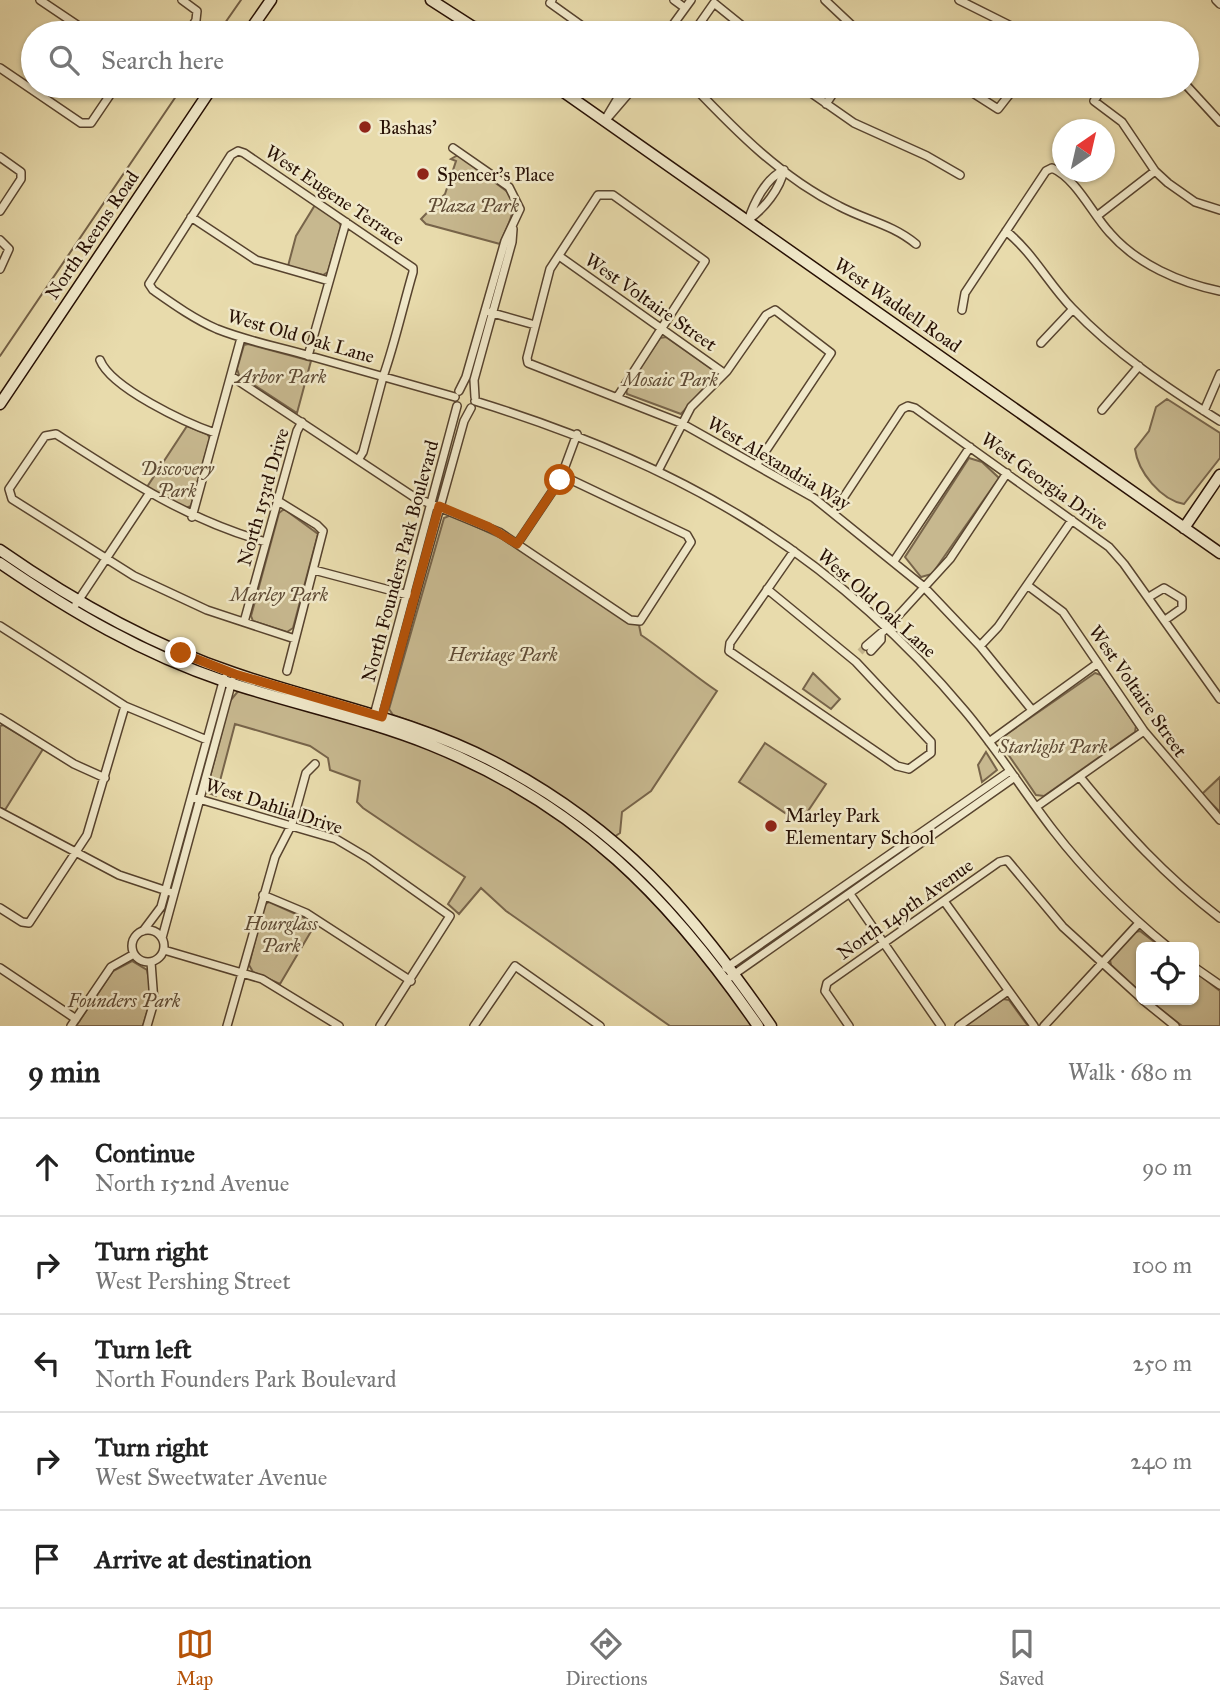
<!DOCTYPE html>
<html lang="en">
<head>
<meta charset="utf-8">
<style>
	:root { --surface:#fff; --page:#f2f2f2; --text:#222; --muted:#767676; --line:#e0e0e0; --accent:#b45309 }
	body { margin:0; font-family:"IM FELL Great Primer",serif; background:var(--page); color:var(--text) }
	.controls { position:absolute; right:21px; bottom:21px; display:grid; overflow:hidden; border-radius:10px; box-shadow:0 2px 5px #0004 }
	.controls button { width:63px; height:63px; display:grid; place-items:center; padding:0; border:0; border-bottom:2px solid var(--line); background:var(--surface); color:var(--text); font:35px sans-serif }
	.compass { position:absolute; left:1052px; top:119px; width:63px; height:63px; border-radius:50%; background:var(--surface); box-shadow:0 2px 5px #0004; rotate:34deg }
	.stop { position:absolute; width:21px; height:21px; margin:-16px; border:5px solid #b45309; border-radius:50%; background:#fff }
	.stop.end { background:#b45309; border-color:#fff; box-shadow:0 2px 7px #0008 }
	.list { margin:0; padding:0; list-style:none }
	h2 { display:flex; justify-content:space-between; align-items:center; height:91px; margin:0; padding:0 28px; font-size:30px }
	h2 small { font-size:23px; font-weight:400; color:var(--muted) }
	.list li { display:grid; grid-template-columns:46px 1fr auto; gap:21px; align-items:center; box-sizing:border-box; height:98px; padding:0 28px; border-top:2px solid var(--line) }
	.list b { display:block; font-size:26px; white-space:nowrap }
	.list p { margin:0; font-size:23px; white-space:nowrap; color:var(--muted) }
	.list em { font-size:23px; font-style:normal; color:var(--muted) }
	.icon { flex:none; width:38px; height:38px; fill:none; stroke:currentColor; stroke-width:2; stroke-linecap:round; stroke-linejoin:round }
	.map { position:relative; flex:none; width:1220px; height:1026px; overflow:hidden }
	.search { position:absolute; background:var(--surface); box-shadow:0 2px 5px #0004; left:21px; right:21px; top:21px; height:77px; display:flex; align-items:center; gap:18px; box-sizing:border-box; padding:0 24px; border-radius:38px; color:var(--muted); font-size:26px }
	.sheet { height:581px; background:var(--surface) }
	nav { display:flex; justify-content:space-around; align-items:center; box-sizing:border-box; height:98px; border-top:2px solid var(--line); background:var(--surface); font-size:19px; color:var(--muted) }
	nav a { display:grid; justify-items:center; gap:4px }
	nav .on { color:var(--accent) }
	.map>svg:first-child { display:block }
	.green { fill:#c7b88f; stroke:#77644a; stroke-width:2 }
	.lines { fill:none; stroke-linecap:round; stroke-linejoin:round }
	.stream { stroke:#736047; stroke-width:2 }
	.street-tunnel { stroke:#c1b28a; stroke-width:7; stroke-dasharray:7 3.5; stroke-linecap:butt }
	.street-casing { stroke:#57432e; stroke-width:10 }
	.secondary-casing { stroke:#271004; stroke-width:13 }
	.street { stroke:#f0e8c9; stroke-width:7 }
	.secondary { stroke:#f0e8c9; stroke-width:10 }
	.route { stroke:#b45309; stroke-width:9 }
	.poi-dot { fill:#8f2418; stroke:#f0e8c9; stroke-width:2.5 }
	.labels { text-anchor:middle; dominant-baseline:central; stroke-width:5; stroke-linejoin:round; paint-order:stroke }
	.poi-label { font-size:19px; fill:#271004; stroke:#f0e8c9; text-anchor:start }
	.street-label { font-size:19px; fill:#271004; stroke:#f0e8c9 }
	.park-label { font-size:19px; font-style:italic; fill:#5f4b35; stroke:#f0e8c9 }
</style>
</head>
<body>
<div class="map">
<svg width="1220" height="1026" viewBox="0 0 1220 1026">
	<rect width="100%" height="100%" fill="#e8dbac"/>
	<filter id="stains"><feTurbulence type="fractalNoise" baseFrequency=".00286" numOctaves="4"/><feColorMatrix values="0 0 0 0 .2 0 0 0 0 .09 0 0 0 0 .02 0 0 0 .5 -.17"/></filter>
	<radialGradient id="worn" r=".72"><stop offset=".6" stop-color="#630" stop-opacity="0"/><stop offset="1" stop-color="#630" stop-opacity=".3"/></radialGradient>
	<!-- green -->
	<path class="green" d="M458 155 509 193C519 212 506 226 500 244L426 224 421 219 445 194 456 161 451 159Z
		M315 205 339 222 341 226 328 272 323 275 288 266 296 236Z
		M666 337 713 370 714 377 681 414 627 394 626 389 660 338Z
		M248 344 311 361 297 413 239 375 237 369 244 345Z
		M1167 399 1220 433V458L1184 504C1161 500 1138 472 1135 449L1149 431 1156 407Z
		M187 426 207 434 210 438 191 506 186 508 147 487Z
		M969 458 982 462 999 478 932 574 921 577 905 557Z
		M284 509 318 534 293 628 287 632 253 621 251 616 279 513Z
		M451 515 503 539 629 622 639 625 641 635C668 653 690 673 717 691L651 791 622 812 620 833 614 837C549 780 474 743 393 715L389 709 444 518Z
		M813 673 840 699 831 709 803 689Z
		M1095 673 1101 675 1136 726 1135 732 1044 796 1036 795 1001 744V738Z
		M239 690C295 707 352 722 407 741 562 795 660 895 753 1026H670L506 911 481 888 459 914 448 904 465 877 363 808 357 802 360 781 330 770 328 758 310 746 235 724 216 796 206 792 230 701Z
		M3 725 43 749 5 810 0 807V726Z
		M765 743 826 784 800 823 739 782Z
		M986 752 997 770 982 782 978 765Z
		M1220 777V812L1202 794Z
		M269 902 316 923 280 984 253 972 249 965 264 905Z
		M1140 931 1161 947H1141V993L1111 965 1110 960 1135 932Z
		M132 961 147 970 152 995 143 1026H76L113 971Z
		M1194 971 1220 991V1026H1182L1149 1000H1194Z
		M1003 999 1009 1000 1028 1026H965Z"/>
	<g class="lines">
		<!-- stream -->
		<path class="stream" d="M218 33 241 0
			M0 356 183 86"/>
		<!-- street-tunnel -->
		<path class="street-tunnel" d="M860 652 866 646"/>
		<!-- street casing -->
		<g class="street-casing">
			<path id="street" d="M40 0 89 33
				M182 0 197 11 196 20 188 33
				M552 0 550 3 592 33
				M674 0 685 8
				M825 0 860 33
				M959 0 1025 33
				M1216 0 1220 4
				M667 33 691 0
				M693 33 714 3 751 33
				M0 68 81 123H91L116 86
				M693 86C736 131 782 178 839 206 865 220 892 224 916 244
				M801 86 854 123 927 156 960 175
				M962 86 998 109 1016 86
				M1104 86 1094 101 1122 122 1155 171 1168 183 1195 202 1220 210
				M1187 86 1220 122
				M826 104 838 86
				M606 118 625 86
				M605 121 635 86
				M453 148 509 187 520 209 505 241 466 377 459 391
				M0 157 21 172V179L0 211
				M1097 216 1155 171
				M191 217 256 260 329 281
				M748 220C764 209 780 189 784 170
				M748 221C754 202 766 178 784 170
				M1006 231C1033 253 1048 283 1072 308 1115 353 1167 388 1220 421
				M0 240 9 249 0 269
				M559 256 724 373
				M962 310 965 293 1046 171 1052 168C1077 179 1092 214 1110 233 1137 264 1180 283 1220 291
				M489 312 535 325
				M1041 343 1073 309
				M308 356 346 222
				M100 360C111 388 186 423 215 433
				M231 376 414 497 499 532 630 620 640 621 691 542 687 535 561 475
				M618 396 705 261 613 195H598L550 269 527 358 528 363 681 423 814 498 924 587 980 646 1032 710
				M475 397 474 380 512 242 513 229
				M475 401C676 463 828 548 965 711 997 749 1023 791 1053 830 1087 874 1125 912 1168 947
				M1102 410 1139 366
				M1204 411 1220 374
				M358 460 363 452 383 377C395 343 403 306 413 272V268L244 153 238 151 231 155 149 284 153 290C173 304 194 319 217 329 247 341 279 347 310 356 358 370 407 383 455 397
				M659 469 691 407 727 371 766 315 775 310 831 353 757 464
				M278 501 317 525 323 531 287 671
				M834 512 902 409 908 406 915 408 1109 547 1124 564 1220 699
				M192 517 241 338
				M266 542C187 520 124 478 56 434L45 436 9 489 12 499 134 576 207 610 295 639
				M517 544 560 480 577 434
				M894 561 970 447
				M314 570 408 595
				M1027 585 1063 612 1144 731 1220 820
				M767 589 856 662 931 742V753L909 769 897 766 729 651 730 643 794 551
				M1149 597 1164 588 1182 599V608L1165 620
				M76 604 149 494
				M244 622 297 431 302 422
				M0 626 125 706 207 740
				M866 646 887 628 950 559 1007 473
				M980 646 998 627 1072 520
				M871 651 881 640V634
				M0 718 74 764 105 778
				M373 719 457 406
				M381 719 464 421 471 408
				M989 742 1098 663
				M1080 777C1124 831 1164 875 1220 918
				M192 797 336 839 368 858 450 916 380 1026
				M1036 807 1144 731
				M0 812 119 875 170 892
				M850 894 941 1026
				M263 895 306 913 411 981
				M944 901 1034 1026
				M0 908 22 922 29 923 87 835 125 706
				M132 946a16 16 0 1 1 32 0a16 16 0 1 1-32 0Z
				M143 931 161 907 224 678
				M162 938 232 681
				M164 950 262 979 339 1026
				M1194 967 1220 985
				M0 968 76 1019
				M726 968 1010 771
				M726 980 1015 777
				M1143 1000 1175 1026
				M71 1026 111 967 134 954
				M147 1026 154 1002 151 962
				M227 1026 275 857 292 824 306 773 315 764
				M474 1026 515 966 600 1026
				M849 1026 825 991 827 983 999 862 1007 860 1063 927 1141 998
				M959 1026 1008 991
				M1044 1026 1139 923"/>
		</g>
		<!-- secondary casing -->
		<g class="secondary-casing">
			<path id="secondary" d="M431 0 473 27 484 29
				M248 33 271 0
				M555 86 1220 553
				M0 404 213 86
				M1184 528 1220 475
				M0 550C73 601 149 644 234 673 321 703 412 719 494 762 621 828 691 911 771 1026
				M0 563C70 611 143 654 224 681 292 704 364 718 431 745 579 805 669 897 758 1026"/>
		</g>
		<!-- street -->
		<use href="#street" class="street"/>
		<!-- secondary -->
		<use href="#secondary" class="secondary"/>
	</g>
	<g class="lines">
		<!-- route -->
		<path class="route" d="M181 653 235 674 382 717 439 506 489 527 517 544 560 480"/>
	</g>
	<!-- markers -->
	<g class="poi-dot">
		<circle cx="365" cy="127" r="7"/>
		<circle cx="423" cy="174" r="7"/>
		<circle cx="771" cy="826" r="7"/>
	</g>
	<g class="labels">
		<!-- poi labels -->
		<g class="poi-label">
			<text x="379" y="127">Bashas'</text>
			<text x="437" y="174">Spencer's Place</text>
			<text x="785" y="815">Marley Park<tspan x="785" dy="22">Elementary School</tspan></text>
		</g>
		<!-- street labels -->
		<g class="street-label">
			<text transform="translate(335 195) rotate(34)">West Eugene Terrace</text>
			<text transform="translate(92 235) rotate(-56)">North Reems Road</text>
			<text transform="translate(651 302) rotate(35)">West Voltaire Street</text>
			<text transform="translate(898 305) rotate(35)">West Waddell Road</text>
			<text transform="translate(301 336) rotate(16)">West Old Oak Lane</text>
			<text transform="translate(779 463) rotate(31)">West Alexandria Way</text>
			<text transform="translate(1045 481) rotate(36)">West Georgia Drive</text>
			<text transform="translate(263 497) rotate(-74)">North 153rd Drive</text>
			<text transform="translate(400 561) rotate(-75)">North Founders Park Boulevard</text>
			<text transform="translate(877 603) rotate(42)">West Old Oak Lane</text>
			<text transform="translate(1138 691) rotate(55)">West Voltaire Street</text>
			<text transform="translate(274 806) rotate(18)">West Dahlia Drive</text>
			<text transform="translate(905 909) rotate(-35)">North 149th Avenue</text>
		</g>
		<!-- park labels -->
		<g class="park-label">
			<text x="473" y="205">Plaza Park</text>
			<text x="281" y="376">Arbor Park</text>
			<text x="670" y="379">Mosaic Park</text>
			<text x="177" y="468">Discovery<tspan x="177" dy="22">Park</tspan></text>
			<text x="279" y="594">Marley Park</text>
			<text x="503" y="654">Heritage Park</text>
			<text x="1053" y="746">Starlight Park</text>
			<text x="281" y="923">Hourglass<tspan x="281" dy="22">Park</tspan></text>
			<text x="124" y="1000">Founders Park</text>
		</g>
	</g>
	<rect width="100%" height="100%" filter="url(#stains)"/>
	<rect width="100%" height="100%" fill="url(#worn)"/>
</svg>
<div class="controls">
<button><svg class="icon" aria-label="locate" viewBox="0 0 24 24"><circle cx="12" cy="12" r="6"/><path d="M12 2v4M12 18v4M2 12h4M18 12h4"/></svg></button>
</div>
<svg class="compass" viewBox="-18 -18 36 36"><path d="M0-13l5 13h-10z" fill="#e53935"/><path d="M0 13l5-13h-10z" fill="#767676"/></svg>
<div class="stop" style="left:560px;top:480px"></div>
<div class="stop end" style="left:181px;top:653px"></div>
<div class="search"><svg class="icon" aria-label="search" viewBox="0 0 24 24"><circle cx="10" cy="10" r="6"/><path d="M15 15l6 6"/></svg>Search here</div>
</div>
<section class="sheet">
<h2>9 min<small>Walk · 680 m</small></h2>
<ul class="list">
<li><svg class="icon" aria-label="ahead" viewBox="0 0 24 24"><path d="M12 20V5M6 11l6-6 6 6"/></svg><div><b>Continue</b><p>North 152nd Avenue</p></div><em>90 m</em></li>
<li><svg class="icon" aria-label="right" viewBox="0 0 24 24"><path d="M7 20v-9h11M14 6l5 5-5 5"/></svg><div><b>Turn right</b><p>West Pershing Street</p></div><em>100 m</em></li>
<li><svg class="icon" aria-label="left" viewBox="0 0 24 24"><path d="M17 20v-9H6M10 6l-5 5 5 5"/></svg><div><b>Turn left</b><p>North Founders Park Boulevard</p></div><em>250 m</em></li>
<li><svg class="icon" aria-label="right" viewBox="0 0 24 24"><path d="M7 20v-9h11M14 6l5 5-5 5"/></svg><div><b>Turn right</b><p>West Sweetwater Avenue</p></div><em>240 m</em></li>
<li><svg class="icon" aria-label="arrive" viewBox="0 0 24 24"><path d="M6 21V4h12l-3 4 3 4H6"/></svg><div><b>Arrive at destination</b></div></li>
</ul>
</section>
<nav>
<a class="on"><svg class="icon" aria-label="map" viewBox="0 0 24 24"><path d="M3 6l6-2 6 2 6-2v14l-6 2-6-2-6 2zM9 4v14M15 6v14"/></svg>Map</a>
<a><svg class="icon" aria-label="directions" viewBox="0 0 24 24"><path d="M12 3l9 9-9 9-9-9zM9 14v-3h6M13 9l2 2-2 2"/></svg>Directions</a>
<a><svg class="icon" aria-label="saved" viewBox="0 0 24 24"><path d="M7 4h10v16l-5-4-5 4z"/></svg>Saved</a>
</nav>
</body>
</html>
